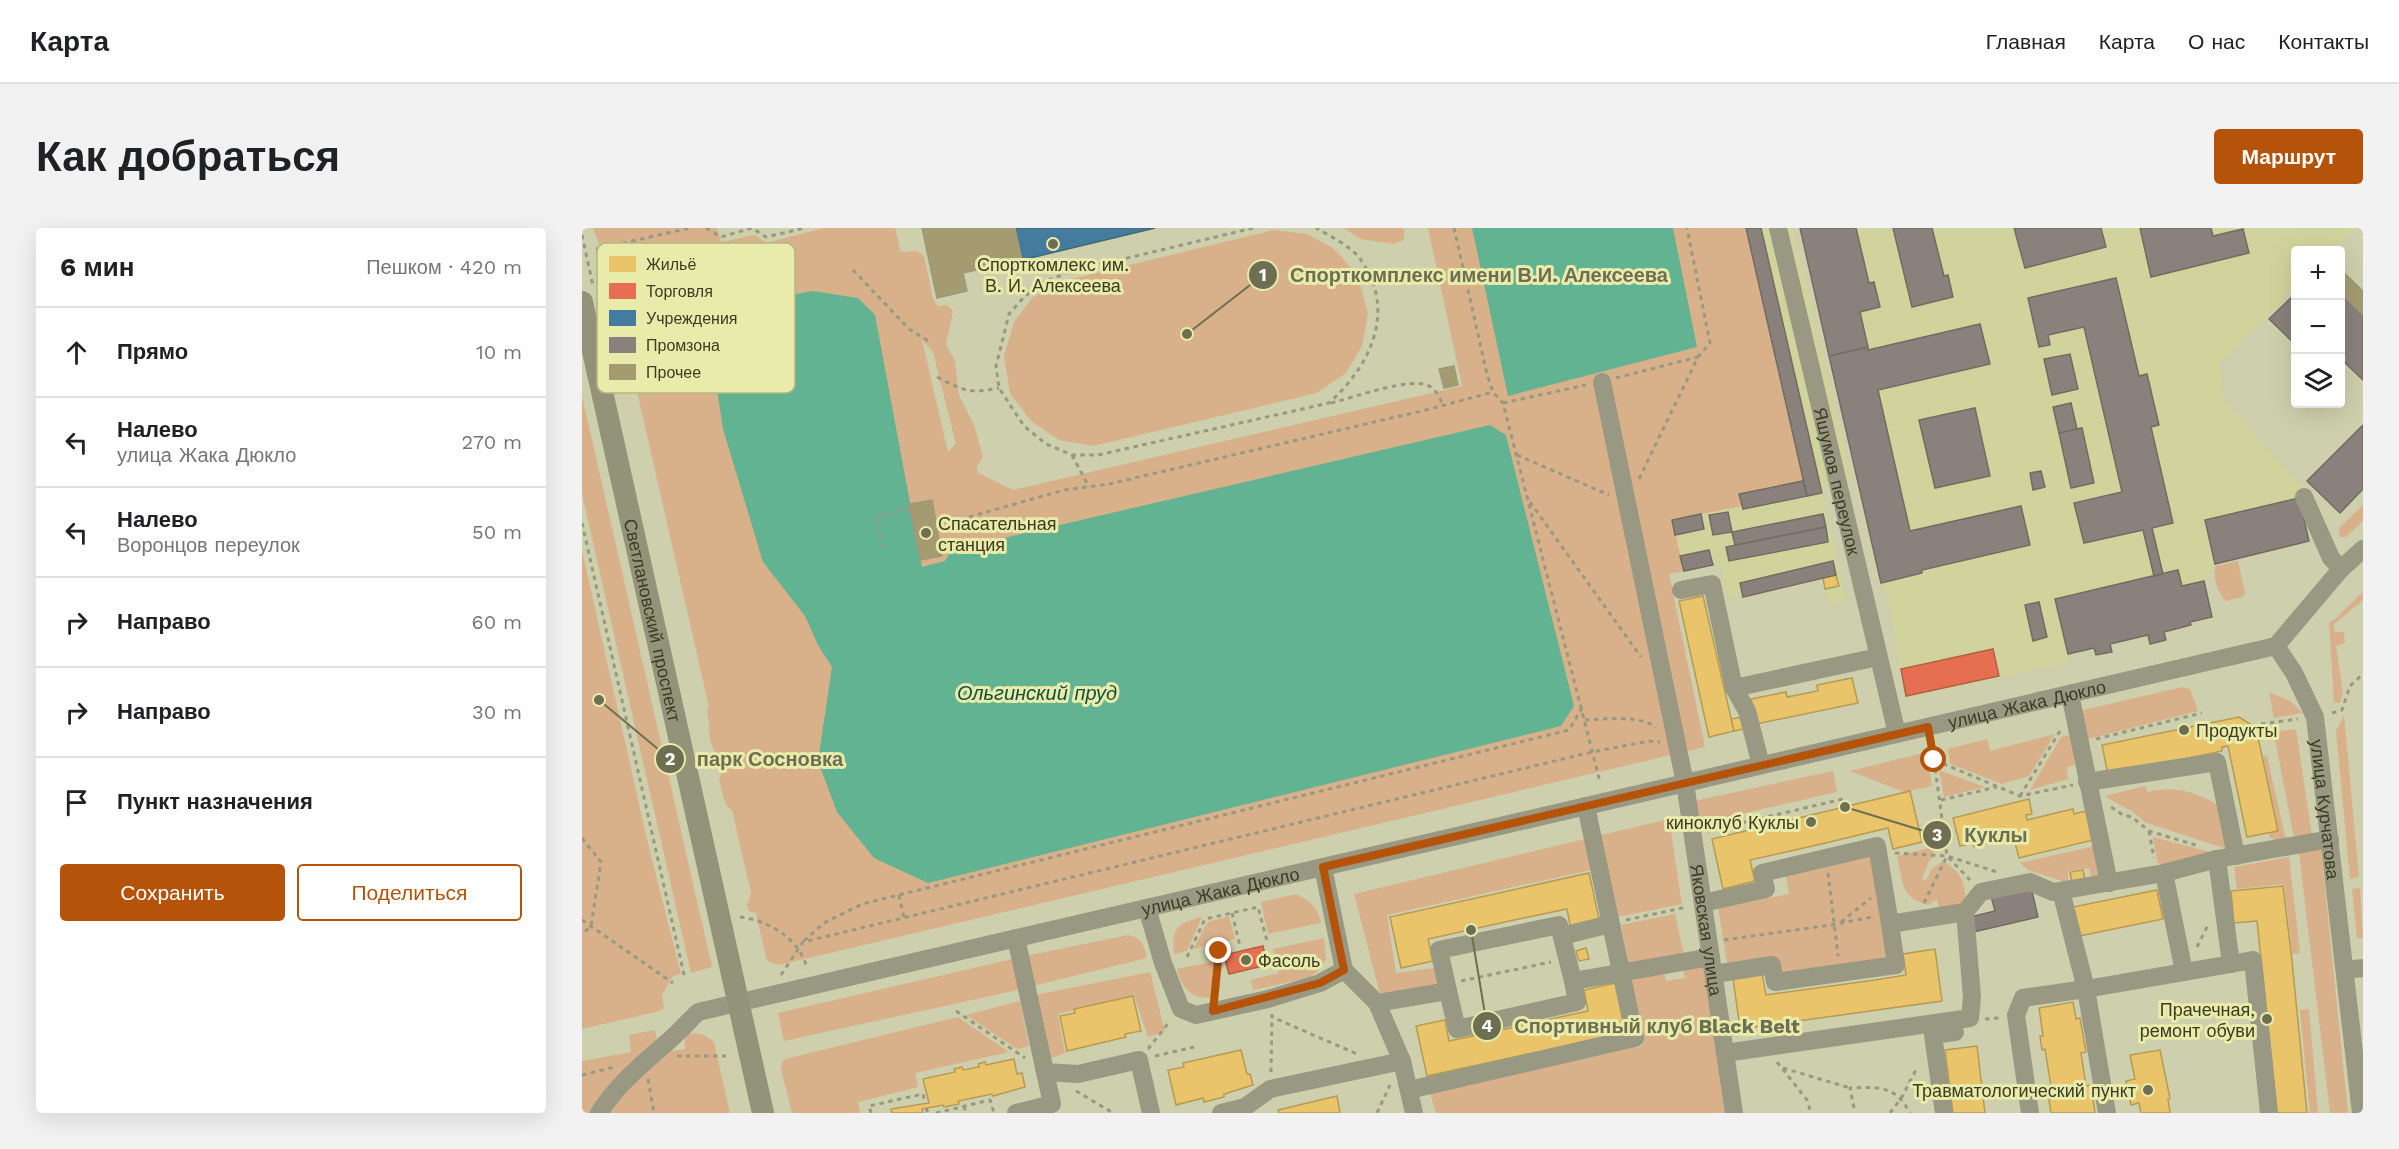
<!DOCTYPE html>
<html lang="ru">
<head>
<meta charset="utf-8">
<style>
	:root { --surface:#fff; --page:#f2f2f2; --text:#202124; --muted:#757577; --line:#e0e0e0; --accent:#b45309 }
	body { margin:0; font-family:"Work Sans",sans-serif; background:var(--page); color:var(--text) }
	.controls { position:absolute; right:18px; top:18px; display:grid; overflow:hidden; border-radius:6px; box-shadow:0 6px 24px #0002 }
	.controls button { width:54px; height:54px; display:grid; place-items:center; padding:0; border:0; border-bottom:2px solid var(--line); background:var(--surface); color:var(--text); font:30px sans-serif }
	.stop { position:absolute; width:18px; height:18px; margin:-14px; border:4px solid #b45309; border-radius:50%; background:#fff }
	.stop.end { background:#b45309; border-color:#fff; box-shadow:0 2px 6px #0008 }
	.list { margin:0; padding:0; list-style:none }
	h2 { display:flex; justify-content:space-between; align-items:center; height:78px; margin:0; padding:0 24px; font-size:26px }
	h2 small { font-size:20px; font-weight:400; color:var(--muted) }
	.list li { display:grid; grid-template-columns:39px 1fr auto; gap:18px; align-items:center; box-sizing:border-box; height:90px; padding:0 24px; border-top:2px solid var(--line) }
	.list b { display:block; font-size:22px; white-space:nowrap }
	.list p { margin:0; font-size:20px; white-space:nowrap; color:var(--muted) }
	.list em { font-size:20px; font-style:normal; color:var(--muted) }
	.actions { display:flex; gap:12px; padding:18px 24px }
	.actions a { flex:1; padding:14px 0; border:2px solid var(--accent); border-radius:6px; text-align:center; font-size:21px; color:var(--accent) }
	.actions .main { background:var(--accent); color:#fff }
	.icon { flex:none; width:33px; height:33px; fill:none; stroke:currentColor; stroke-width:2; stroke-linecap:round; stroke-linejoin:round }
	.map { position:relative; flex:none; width:1781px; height:885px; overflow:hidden; border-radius:6px }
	header { display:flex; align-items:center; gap:36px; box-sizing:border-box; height:84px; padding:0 30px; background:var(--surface); border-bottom:2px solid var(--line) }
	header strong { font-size:28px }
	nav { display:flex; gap:33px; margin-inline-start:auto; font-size:21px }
	.intro { display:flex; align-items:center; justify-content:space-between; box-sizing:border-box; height:144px; padding:0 36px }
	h1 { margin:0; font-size:42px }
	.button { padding:15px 27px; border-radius:6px; background:var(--accent); color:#fff; font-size:21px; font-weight:700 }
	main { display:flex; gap:36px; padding:0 36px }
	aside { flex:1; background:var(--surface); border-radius:6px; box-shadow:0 6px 24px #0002 }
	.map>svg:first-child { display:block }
	.built { fill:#d1d39c }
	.green { fill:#d8b18a; fill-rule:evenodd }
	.water { fill:#62b391 }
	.homes { fill:#e9c46a; stroke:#b59b54; stroke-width:1.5 }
	.shops { fill:#e76f51; stroke:#b36043; stroke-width:1.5 }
	.public { fill:#457b9d; stroke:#426878; stroke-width:1.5 }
	.industry { fill:#8a817c; stroke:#726c61; stroke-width:1.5 }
	.building { fill:#a49c70; stroke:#9c997e; stroke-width:1.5 }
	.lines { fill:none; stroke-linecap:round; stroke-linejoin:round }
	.path { stroke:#989983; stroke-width:3; stroke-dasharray:4.5 4.5; stroke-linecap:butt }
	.minor { stroke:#999983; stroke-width:18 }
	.major { stroke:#929379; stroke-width:22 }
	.route { stroke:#b45309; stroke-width:8 }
	.poi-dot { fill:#6e6f52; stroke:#e8ebaa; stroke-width:2 }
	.labels { text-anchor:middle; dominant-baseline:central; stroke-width:6; stroke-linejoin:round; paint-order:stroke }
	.poi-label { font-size:18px; fill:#3b3c22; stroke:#e8ebaa; text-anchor:start }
	.street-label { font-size:18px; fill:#3b3c22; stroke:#e8ebaa }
	.water-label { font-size:20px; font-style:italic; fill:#12503f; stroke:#e8ebaa }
	.key { fill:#e8ebaa; stroke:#b4b681; stroke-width:1.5 }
	.key-label { font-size:16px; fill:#3b3c22 }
	.leader { fill:none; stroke:#6e6f52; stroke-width:2 }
	.callout-dot { fill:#6e6f52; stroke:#e8ebaa; stroke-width:2 }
	.mark-label { font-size:18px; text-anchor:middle; font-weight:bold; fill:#fff }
	.callout-label { font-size:20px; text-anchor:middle; font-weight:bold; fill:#6e6f52; stroke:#e8ebaa; stroke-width:6; stroke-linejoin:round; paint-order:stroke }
</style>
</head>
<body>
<header>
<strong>Карта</strong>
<nav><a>Главная</a><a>Карта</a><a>О нас</a><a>Контакты</a></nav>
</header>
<div class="intro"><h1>Как добраться</h1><a class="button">Маршрут</a></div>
<main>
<aside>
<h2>6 мин<small>Пешком · 420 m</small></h2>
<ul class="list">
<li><svg class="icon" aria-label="ahead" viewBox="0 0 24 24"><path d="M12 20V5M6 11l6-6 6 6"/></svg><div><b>Прямо</b></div><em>10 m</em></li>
<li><svg class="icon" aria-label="left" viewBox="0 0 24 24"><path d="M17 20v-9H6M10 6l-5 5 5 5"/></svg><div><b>Налево</b><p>улица Жака Дюкло</p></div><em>270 m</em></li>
<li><svg class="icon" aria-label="left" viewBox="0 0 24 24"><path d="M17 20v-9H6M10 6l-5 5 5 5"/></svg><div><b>Налево</b><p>Воронцов переулок</p></div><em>50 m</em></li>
<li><svg class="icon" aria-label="right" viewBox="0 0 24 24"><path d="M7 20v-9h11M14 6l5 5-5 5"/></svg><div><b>Направо</b></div><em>60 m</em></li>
<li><svg class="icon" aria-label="right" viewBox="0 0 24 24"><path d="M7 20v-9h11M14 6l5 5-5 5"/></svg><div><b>Направо</b></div><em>30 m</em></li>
<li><svg class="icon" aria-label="arrive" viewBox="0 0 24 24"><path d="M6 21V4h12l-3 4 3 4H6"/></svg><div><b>Пункт назначения</b></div></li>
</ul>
<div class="actions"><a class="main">Сохранить</a><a>Поделиться</a></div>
</aside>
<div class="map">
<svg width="1781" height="885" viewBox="0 0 1781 885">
	<rect width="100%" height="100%" fill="#cecfac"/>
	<!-- built -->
	<path class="built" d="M1164 0H1211L1270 251 1239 259 1264 372 1247 377 1240 350 1147 371 1138 335 1102 343 1090 292 1159 278 1157 266 1221 253Z
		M1218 0H1775L1752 22H1714L1713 60 1638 134 1641 171 1727 267 1717 270 1727 313 1633 336 1622 353 1630 389 1608 394 1609 397 1582 404 1584 412 1568 416 1566 407 1529 416 1530 424 1514 427 1512 420 1486 426 1487 434 1323 470 1305 365 1299 355Z"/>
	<!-- green -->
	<path class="green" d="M11 0H135L139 14 173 7 184 15 242 0H313L319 24 335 23 342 28 351 71 356 78 365 77 371 83 364 117 373 133 377 167 392 197 401 229 395 238V244L431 262 880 158 846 0H1164L1221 253 1158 266 1160 278 1090 292 1102 343 1087 346 1123 519 197 737 185 733 174 685 167 683 165 677 169 665 150 582 146 580 141 569 137 551 141 542 138 528C124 519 129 498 125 484L127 479 28 45ZM340 112 351 124 374 216 366 224Z
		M762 0H820L822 2V12L812 16 778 11Z
		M692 2 725 6 751 20 775 46 786 85 780 118 764 145 735 165 511 218 477 212 449 193 428 165 422 128 432 94 451 69 481 53Z
		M0 168 130 739 109 745 0 266Z
		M1781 277V293L1764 309H1758L1757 300Z
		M0 323 67 620 99 746 91 748 80 767 82 780 78 783 0 801Z
		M1656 333 1663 365 1661 369 1644 373C1636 366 1630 348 1634 338Z
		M1781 364V372L1751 397 1753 404H1762L1763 415 1754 418 1761 465 1758 475H1752L1747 394 1752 392Z
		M1600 459 1608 461 1616 483 1502 512 1497 483Z
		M1687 464 1708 473 1721 485 1692 490Z
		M1762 487 1777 649 1768 651 1754 503Z
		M1714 501 1730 608 1712 610 1692 506 1697 503Z
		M1473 506 1447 548 1420 556 1368 536 1366 521 1405 511 1408 523Z
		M1489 507 1493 537 1485 539 1486 551 1448 562 1479 509Z
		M1345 524 1350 558 1322 564 1268 543Z
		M1685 528 1704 612 1697 614 1687 609V606L1696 603 1681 529Z
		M1357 542 1403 559 1362 569Z
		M1251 543 1255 564 1116 596 1112 573Z
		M1563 558 1566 564C1595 556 1619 566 1643 581L1645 621 1562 594C1553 582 1535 577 1523 568Z
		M1087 591 1100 676 1021 692 1009 642 805 687 814 745 853 740 856 758 798 766 772 666Z
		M1571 609 1640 627 1583 642 1575 633Z
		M1513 618 1520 647 1513 650 1509 648 1507 640 1486 643V655L1446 642 1438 635Z
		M1350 619 1352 629 1347 633 1340 651 1344 653 1349 642 1359 634C1378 640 1385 656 1383 676L1357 683 1355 671 1347 677C1318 671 1321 653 1315 628Z
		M1739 621 1766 885H1748L1717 625Z
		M1290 625 1309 731 1196 745 1145 735 1136 679 1207 666 1204 647Z
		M1707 629 1718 725 1710 726 1702 656 1655 661 1652 639Z
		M1778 660 1781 710H1775L1770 661Z
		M714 666C729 673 736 680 739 695L686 706 679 674Z
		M1093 686 1102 727 1047 738 1039 697Z
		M647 688 653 711 611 721 626 694Z
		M620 689 605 723 592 726C589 700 596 695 620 689Z
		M546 707C560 710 562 717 565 730L451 758 444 728Z
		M742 710 744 731 737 742 727 750 671 762 669 752 697 745 691 721Z
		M435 730 441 761 202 813 196 785Z
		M634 733 631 770C610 771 600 761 595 741Z
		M1123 737 1143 885H854L848 865 1060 818 1045 750 1082 743 1084 753 1103 750 1101 740Z
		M568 744 583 804 566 809 552 767 476 786 483 825 467 831 453 767Z
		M438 773 447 818 435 821 384 787Z
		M1727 781 1736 885H1728L1718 782Z
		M376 789 427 824 333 845 336 859 276 874 278 885H210L199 841 200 835 203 831Z
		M73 802 76 819 88 823 103 821V807C114 803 123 806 132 814L148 885H0V833L49 824 47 807Z"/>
	<!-- water -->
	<path class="water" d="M890 0H1091L1115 119 926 168Z
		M231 63 276 70 293 87 340 339 363 333 370 322 908 197 924 207 992 478 979 498 346 655 292 630 255 584 236 533 250 439 236 417 223 388 181 334 141 201 130 129 143 101 180 72Z"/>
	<!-- homes -->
	<path class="homes" d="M1254 347 1257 358 1243 361 1241 350Z
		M1121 368 1152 503 1127 509 1097 373Z
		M1270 450 1276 475 1174 496 1169 471 1204 464 1205 469 1236 463 1235 457Z
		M1160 489 1162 501 1152 503 1149 491Z
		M1657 489 1674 500 1696 603 1665 609 1646 518 1640 519V523L1526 547 1520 517Z
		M1328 563 1340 614 1311 621 1306 600 1235 617 1168 632 1173 653 1141 661 1130 611Z
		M1447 571 1450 586 1444 587 1445 592 1491 581 1492 586 1504 583 1511 612 1437 630 1433 615 1441 613 1440 607 1392 619 1390 615 1378 618 1371 590Z
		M1501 642 1503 652 1490 655 1488 644Z
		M1007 645 1018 695 989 702 985 681 932 692 846 711 851 733 819 740 808 689Z
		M1701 658 1710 733 1725 885H1695L1675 693 1652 695 1649 663Z
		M1575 662 1581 691 1497 708 1491 679Z
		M1004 720 1007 731 997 733 994 723Z
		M1353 721 1360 773 1158 801 1151 750 1180 746 1184 767 1293 752 1324 747 1321 726Z
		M1033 755 1044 805 845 848 834 798 863 792 867 813 1006 783 1002 762Z
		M551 768 559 803 543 806 544 809 485 823 478 788 493 785 492 781Z
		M1491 774 1494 791 1498 790 1504 824 1499 825 1504 858 1509 857 1513 885H1469L1467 872 1471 871 1463 821 1460 822 1458 808H1461L1457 780Z
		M1395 818 1403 885H1371L1363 822Z
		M659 822 665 846H668L671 857 642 866V869L622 874 621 870 594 877 586 842 602 839 601 835Z
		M1578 822 1588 870 1586 871 1588 885H1559L1557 875 1549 877 1544 853 1553 851 1548 827Z
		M432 831 435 846 440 845 443 859 411 868 410 866 376 873 377 876 362 879 361 877 340 881 341 885H310L309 881 347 875 341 851 373 844 372 841 380 839 381 842 397 839 396 836 403 834 404 837Z
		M755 868 758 885H697L696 882Z"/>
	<!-- shops -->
	<path class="shops" d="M1411 421 1417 448 1324 468 1319 441Z
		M681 718 685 737 647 746 642 727Z"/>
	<!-- public -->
	<path class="public" d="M433 0H573L440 32Z"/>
	<!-- industry -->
	<path class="industry" d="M1164 0H1179L1240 265 1225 268Z
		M1218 0H1274L1287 55 1292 54 1298 79 1278 84 1286 119 1247 128Z
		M1311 0H1350L1362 48 1366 47 1371 69 1330 79Z
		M1432 0H1519L1524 19 1443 40Z
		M1558 0H1629L1631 8 1661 1 1667 25 1569 49Z
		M1534 50 1557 148 1565 146 1577 197 1569 199 1591 295 1570 300 1581 346 1572 348 1561 302 1502 315 1492 275 1540 264 1502 99 1466 107 1468 117 1457 119 1446 70Z
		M1714 65V117L1687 91Z
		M1758 65 1781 87V152L1758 130Z
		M1398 96 1408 136 1296 162 1328 303 1439 278 1448 317 1340 342V345L1299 355 1247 128 1286 119V122Z
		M1488 126 1496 161 1470 167 1462 131Z
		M1489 175 1495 201 1477 205 1471 179Z
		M1393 180 1408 248 1353 260 1337 192Z
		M1781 197V261L1758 285 1725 253Z
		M1500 200 1512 255 1489 260 1477 205Z
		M1459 243 1463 259 1451 262 1448 245Z
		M1221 253 1225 268 1161 281 1157 266Z
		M1717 270 1727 313 1633 336 1623 292Z
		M1146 284 1150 304 1131 307 1127 287Z
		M1119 286 1122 301 1093 307 1090 292Z
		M1241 286 1244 299 1153 317 1150 304Z
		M1244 299 1246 314 1147 333 1144 319Z
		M1127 322 1131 337 1102 343 1098 328Z
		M1251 333 1254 347 1161 369 1158 355Z
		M1596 342 1600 358 1622 353 1630 389 1608 394 1609 397 1582 404 1584 412 1568 416 1566 407 1528 416 1530 424 1514 427 1512 420 1486 426 1473 371Z
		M1457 374 1465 409 1451 413 1443 377Z
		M1449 659 1456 689 1391 704 1388 689 1413 683 1409 668Z"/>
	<!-- building -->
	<path class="building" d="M340 0H433L440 32 381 45 385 63 355 70Z
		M1758 41 1781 63V87L1758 65Z
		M872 138 876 157 862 160 857 141Z
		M350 272 360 328 338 332 327 276Z"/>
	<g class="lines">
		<!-- path -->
		<path class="path" d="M124 0 139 9 170 0 184 9 223 0
			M671 0 487 44 462 54 442 69 427 86 414 138 417 160 442 198 464 216 490 227H516L747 175C788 138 815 84 779 32 769 18 748 8 734 0
			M872 0 905 146 911 164 921 175 1018 554
			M0 7 11 58
			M14 21 108 0
			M271 42 327 101 348 114
			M883 47 899 43
			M355 149C383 163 387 166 417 160
			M1034 150 1116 129
			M749 175C770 170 830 148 847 158 854 161 858 171 861 177
			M921 175 1004 157
			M490 227 507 259
			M935 227 1027 267
			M1057 251 1116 129 1128 115 1105 0
			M948 274 1059 429
			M387 289 482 262 527 256 848 181 911 164
			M0 295 103 751
			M301 320 294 288 328 281
			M1750 485 1760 482 1768 458 1781 446
			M1003 492C1023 491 1057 487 1074 499
			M1679 496 1716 491
			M1514 511 1620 485
			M1349 515 1352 532 1438 568 1491 557
			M1352 532 1365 628 1388 652
			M1438 568 1478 503
			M1359 572 1415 559
			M1529 579 1541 587 1550 589 1567 603 1617 618
			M1125 603 1261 571
			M1567 603 1572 630
			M0 610 19 634 9 698 0 706
			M1313 625 1365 628 1415 644
			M1246 645 1256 728
			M317 667 322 690
			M1342 675 1365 628
			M650 685 658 718
			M158 689C187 692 219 712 225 741
			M0 692 91 755
			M1044 692 1105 679
			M1259 694 1289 670
			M1142 712 1249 697 1290 689
			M222 713 242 695 280 676 987 502 1000 480
			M1615 719 1627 695
			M605 729 623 691 676 679 685 713
			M199 747 221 714 1010 524 1067 513 1078 514
			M879 753 969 734
			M633 767 637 723
			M374 783 443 830
			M690 786V789L775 826
			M1403 791 1417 790
			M566 821 588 793
			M95 828H144
			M573 828 612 819
			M1195 834 1225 872 1229 885
			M1201 840 1268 860
			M689 844 690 789
			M0 847 33 839
			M66 851 72 885
			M494 863 531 885
			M382 878 384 885
			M344 880 346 885
			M1272 880 1268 860C1297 859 1313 857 1328 885
			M289 885 287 878 341 866 343 876
			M354 885 408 872 412 885
			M795 885 808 857
			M1308 885 1320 869 1334 842"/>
		<!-- minor -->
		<g class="minor">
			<path id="s1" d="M1196 0 1315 506"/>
			<path id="s2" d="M1020 154 1103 555 1152 885"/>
			<path d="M1722 269 1749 330 1759 341"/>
			<path d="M1099 362 1130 356 1152 460 1296 429"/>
			<path id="s3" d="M1694 418 1712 445 1733 489 1779 885"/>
			<path d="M1694 418 1759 341 1781 321"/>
			<path d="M1152 460 1165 483 1179 537"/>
			<path d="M1488 466 1527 655"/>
			<path d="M1505 554 1635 534 1654 628"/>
			<path d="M1635 631 1649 736 1671 732 1687 885"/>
			<path d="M741 639 762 742 795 775 820 833 832 885"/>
			<path d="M1582 645 1602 744"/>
			<path d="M1479 663 1504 761 1525 885"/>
			<path d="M1121 675 1184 661 1180 645 1295 618 1308 696"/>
			<path d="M565 680 581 735 599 781 614 787 686 771 738 755 762 742"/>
			<path d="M980 708 1028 696"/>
			<path d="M434 710 463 844 496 846 557 832 569 885"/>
			<path d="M1763 742 1781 740"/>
			<path d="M1132 746 1190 737 1193 754 1314 737 1308 696 1383 684 1399 664 1448 654 1471 664 1582 645 1635 631 1748 611"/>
			<path d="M866 763 875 801 995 774 991 753"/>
			<path d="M795 775 866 763 857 722 977 697 991 753 1129 729"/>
			<path d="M1143 825 1388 790 1390 769 1383 684"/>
			<path d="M827 862 1053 810 1004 578"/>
			<path id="s4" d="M17 885C35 857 58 838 82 817 94 807 105 795 116 784L1694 418"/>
			<path d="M434 885 470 876 463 844"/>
			<path d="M639 885 663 879 688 861 820 833"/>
			<path d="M1362 885 1351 807 1373 804"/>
			<path d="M1448 885 1434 787 1441 770 1504 761 1649 736"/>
		</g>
		<!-- major -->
		<path class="major" id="s5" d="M0 74 181 885"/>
	</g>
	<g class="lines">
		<!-- route -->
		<path class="route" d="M637 723 631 783 738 755 762 742 741 639 1346 499 1352 532"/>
	</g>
	<!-- markers -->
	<g class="poi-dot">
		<circle cx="471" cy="16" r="6"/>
		<circle cx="344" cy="305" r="6"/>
		<circle cx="1602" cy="502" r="6"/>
		<circle cx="1229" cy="594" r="6"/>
		<circle cx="664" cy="732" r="6"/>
		<circle cx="1685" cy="791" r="6"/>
		<circle cx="1566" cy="862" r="6"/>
	</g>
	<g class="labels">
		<!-- poi labels -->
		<g class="poi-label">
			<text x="471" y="36" text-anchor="middle">Спорткомлекс им.<tspan x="471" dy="21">В. И. Алексеева</tspan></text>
			<text x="356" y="295">Спасательная<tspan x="356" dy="21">станция</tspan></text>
			<text x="1614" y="502">Продукты</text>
			<text x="1217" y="594" text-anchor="end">киноклуб Куклы</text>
			<text x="676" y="732">Фасоль</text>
			<text x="1673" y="781" text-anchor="end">Прачечная,<tspan x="1673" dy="21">ремонт обуви</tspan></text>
			<text x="1554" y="862" text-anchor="end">Травматологический пункт</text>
		</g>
		<!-- street labels -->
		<g class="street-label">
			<text stroke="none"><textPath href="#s1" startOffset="260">Яшумов переулок</textPath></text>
			<text stroke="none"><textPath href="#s5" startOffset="326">Светлановский проспект</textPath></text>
			<text stroke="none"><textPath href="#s4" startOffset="1506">улица Жака Дюкло</textPath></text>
			<text stroke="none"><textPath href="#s3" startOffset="174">улица Курчатова</textPath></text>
			<text stroke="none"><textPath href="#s4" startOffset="678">улица Жака Дюкло</textPath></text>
			<text stroke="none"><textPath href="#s2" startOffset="558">Яковская улица</textPath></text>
		</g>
		<!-- water labels -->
		<g class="water-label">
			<text x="455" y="465">Ольгинский пруд</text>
		</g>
	</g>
	<!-- legend -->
	<rect x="15" y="15" width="198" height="150" rx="9" class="key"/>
	<rect x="27" y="28" width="27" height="16" fill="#e9c46a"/>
	<rect x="27" y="55" width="27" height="16" fill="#e76f51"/>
	<rect x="27" y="82" width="27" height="16" fill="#457b9d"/>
	<rect x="27" y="109" width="27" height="16" fill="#8a817c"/>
	<rect x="27" y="136" width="27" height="16" fill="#a49c70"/>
	<g class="key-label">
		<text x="64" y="42">Жильё</text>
		<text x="64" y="69">Торговля</text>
		<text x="64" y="96">Учреждения</text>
		<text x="64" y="123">Промзона</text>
		<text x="64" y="150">Прочее</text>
	</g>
	<!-- callouts -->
	<path class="leader" d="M605 106L681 47M17 472L88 531M1263 579L1355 607M889 702L905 798"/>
	<g class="callout-dot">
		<circle cx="605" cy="106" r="6"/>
		<circle cx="17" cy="472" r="6"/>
		<circle cx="1263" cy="579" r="6"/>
		<circle cx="889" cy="702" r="6"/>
		<circle cx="681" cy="47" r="15"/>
		<circle cx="88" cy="531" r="15"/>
		<circle cx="1355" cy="607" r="15"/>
		<circle cx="905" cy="798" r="15"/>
	</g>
	<g class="mark-label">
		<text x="681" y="53">1</text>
		<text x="88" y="537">2</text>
		<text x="1355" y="613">3</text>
		<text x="905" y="804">4</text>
	</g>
	<g class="callout-label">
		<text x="897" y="54">Спорткомплекс имени В.И. Алексеева</text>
		<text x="188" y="538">парк Сосновка</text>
		<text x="1414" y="614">Куклы</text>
		<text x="1075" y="805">Спортивный клуб Black Belt</text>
	</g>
</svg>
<div class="controls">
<button>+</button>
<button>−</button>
<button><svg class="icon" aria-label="layers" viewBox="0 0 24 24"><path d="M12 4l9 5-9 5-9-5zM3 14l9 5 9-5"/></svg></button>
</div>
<div class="stop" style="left:1352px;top:532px"></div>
<div class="stop end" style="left:637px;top:723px"></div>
</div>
</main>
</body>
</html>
